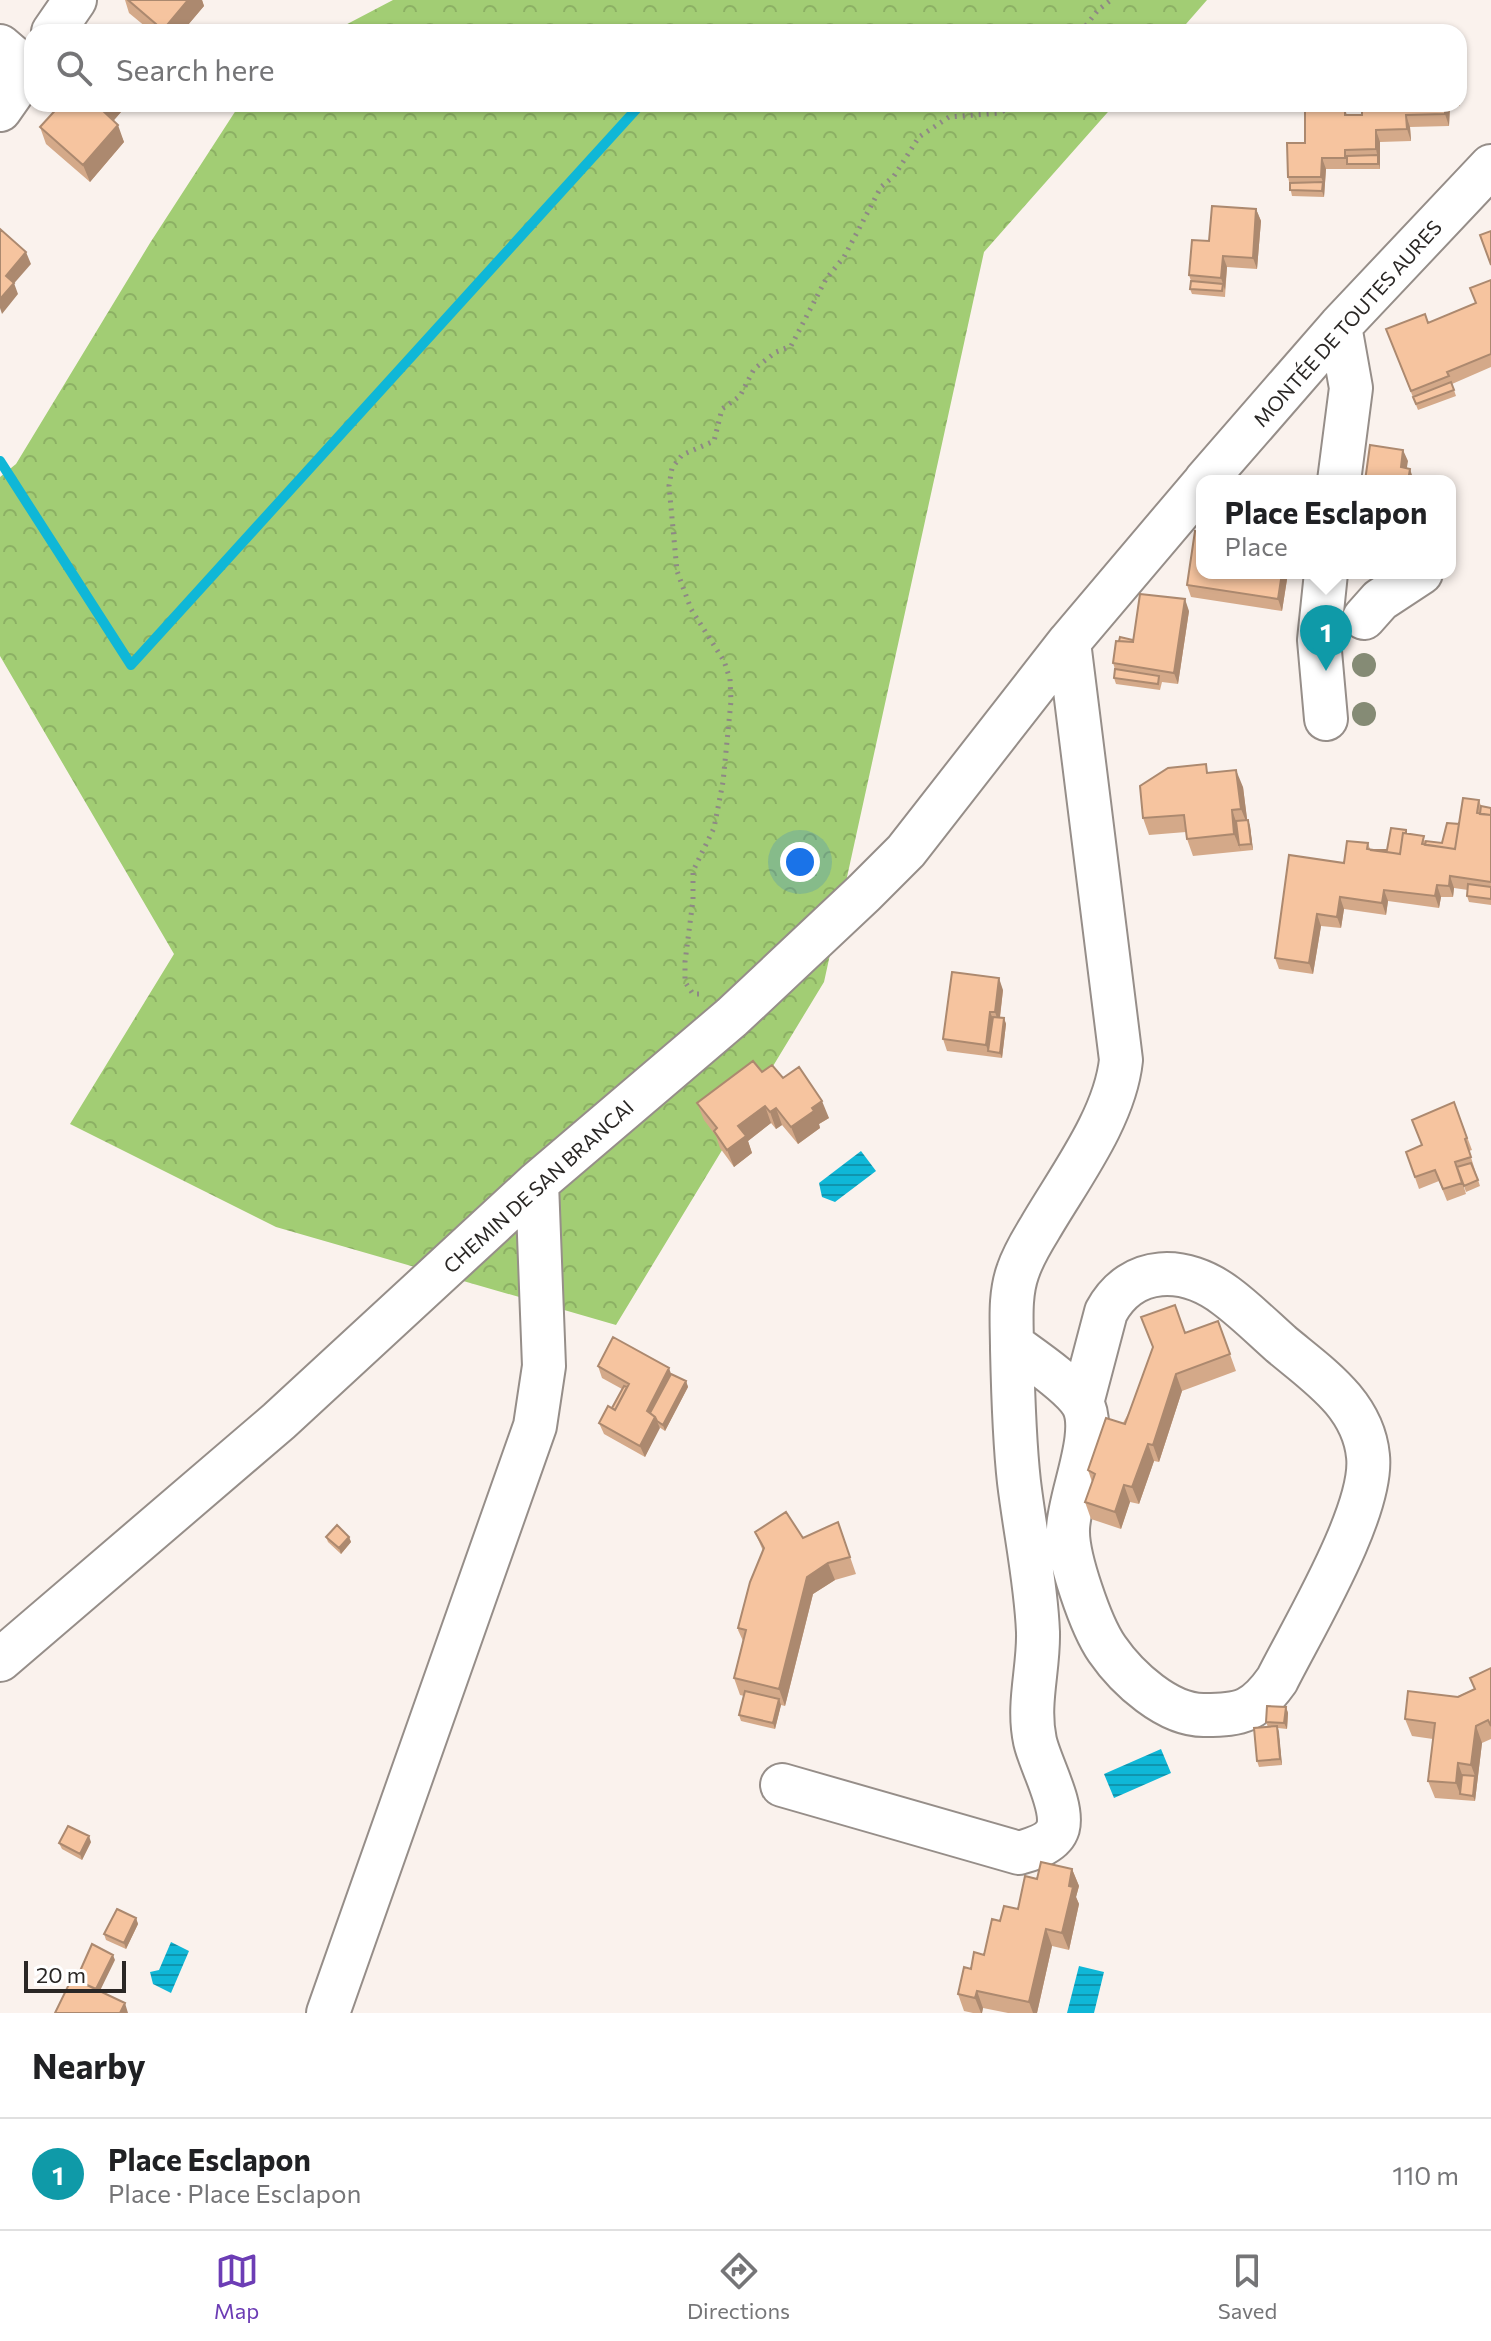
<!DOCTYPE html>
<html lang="en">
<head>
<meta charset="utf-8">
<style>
	:root { --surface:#fff; --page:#f2f2f2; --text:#202124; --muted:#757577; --line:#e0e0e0; --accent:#6c3db5 }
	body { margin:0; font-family:Commissioner,sans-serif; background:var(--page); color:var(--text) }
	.scale { position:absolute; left:24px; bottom:20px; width:102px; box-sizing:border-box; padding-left:8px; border:4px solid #2a2725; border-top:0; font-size:22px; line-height:28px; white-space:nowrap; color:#2a2725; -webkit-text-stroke:6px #fff; paint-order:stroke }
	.you { position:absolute; left:800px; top:862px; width:28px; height:28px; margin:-20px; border:6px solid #fff; border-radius:50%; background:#1a73e8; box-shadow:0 0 0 12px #1a73e833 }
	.badge { display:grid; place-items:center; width:52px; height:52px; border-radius:50%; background:var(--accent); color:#fff; font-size:26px; font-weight:700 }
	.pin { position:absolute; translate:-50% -66px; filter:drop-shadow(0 2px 4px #0008) }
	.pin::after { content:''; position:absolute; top:42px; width:28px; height:24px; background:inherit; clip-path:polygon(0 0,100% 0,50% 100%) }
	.popup { position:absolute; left:1196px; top:475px; width:260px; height:104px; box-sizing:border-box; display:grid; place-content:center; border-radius:16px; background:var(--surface); filter:drop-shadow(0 2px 6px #0005); font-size:26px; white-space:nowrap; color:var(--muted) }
	.popup b { font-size:30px; color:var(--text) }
	.popup::after { content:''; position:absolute; left:50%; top:100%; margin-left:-16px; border:16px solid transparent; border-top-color:var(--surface) }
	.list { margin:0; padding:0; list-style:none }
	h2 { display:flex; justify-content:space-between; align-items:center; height:104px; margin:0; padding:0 32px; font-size:34px }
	h2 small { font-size:26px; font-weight:400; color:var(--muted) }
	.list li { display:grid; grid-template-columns:52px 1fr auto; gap:24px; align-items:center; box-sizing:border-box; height:112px; padding:0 32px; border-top:2px solid var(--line) }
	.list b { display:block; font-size:30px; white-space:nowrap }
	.list p { margin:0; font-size:26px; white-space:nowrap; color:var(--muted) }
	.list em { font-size:26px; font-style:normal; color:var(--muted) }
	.icon { flex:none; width:44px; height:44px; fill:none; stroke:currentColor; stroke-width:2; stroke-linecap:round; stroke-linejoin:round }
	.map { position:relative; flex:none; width:1491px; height:2013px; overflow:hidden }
	.search { position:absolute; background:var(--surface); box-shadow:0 2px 6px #0004; left:24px; right:24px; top:24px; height:88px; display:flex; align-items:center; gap:20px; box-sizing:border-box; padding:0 28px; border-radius:24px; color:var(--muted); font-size:30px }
	.sheet { height:216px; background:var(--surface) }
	nav { display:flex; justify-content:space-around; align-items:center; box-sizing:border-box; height:112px; border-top:2px solid var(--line); background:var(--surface); font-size:22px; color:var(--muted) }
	nav a { display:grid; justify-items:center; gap:4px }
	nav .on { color:var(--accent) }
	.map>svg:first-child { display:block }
	.forest { fill:url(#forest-crowns) }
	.water { fill:url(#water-rules) }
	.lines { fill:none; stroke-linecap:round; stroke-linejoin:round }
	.stream { stroke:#0fb7d7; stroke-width:10 }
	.minor-casing { stroke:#968e89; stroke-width:46 }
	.path { stroke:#8e8885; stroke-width:5; stroke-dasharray:2 6; stroke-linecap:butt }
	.minor { stroke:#fff; stroke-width:42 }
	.tree { fill:#858b75 }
	.wall { fill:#d4a989 }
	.shaded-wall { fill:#ac896f }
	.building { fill:#f6c49f; stroke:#ac896f; stroke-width:2 }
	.labels { text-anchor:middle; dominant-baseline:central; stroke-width:8; stroke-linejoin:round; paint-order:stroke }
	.street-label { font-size:20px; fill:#2a2725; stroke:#fff }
</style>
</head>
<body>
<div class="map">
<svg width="1491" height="2013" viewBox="0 0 1491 2013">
	<defs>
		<pattern id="forest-crowns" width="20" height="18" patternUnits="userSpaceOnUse" patternTransform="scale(2)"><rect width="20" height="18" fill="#a2cd74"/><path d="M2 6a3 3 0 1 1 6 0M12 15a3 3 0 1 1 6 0" fill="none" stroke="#8cb064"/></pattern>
		<pattern id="water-rules" width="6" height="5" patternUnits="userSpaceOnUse" patternTransform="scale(2)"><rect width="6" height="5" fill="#0fb7d7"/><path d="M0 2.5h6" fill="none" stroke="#0f95ae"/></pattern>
	</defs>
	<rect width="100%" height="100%" fill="#faf2ed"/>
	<!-- forest -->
	<path class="forest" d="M393 0H1207L1179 32H332Z
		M240 104H1115L984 252 824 982 616 1325 276 1227 70 1124 174 954 0 656V477L16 464 150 243Z"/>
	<!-- water -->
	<path class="water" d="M861 1151 876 1171 835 1202 822 1197 819 1183Z
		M1161 1749 1171 1773 1114 1798 1104 1774Z
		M171 1942 189 1951 171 1993 153 1984 150 1972 159 1970Z
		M1079 1966 1104 1972 1094 2013H1067Z"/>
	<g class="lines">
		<!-- stream -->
		<path class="stream" d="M0 461 131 665 641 104"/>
		<!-- minor casing -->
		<g class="minor-casing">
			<path id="minor" d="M53 32 75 0
				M0 46 28 70 0 110
				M1205 481 1340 326 1491 166
				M1339 481 1351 388 1340 326
				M1364 618 1380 600 1421 573
				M1326 719 1319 640 1326 573
				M1012 1344C1031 1358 1070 1384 1082 1403 1099 1432 1069 1495 1068 1529 1067 1557 1091 1626 1107 1649 1127 1678 1168 1716 1205 1715 1242 1715 1255 1711 1277 1680 1303 1628 1374 1511 1368 1456 1363 1404 1318 1375 1281 1344 1263 1328 1245 1310 1226 1296 1185 1265 1132 1264 1106 1312L1082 1403
				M0 1660 279 1421 537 1183 732 1017 864 893 906 851 1069 642 1202 485
				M782 1785 1019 1853C1032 1849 1053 1844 1058 1828 1064 1805 1040 1764 1035 1741 1027 1704 1039 1669 1038 1632 1036 1582 1025 1532 1019 1482 1014 1438 1013 1394 1012 1349 1012 1323 1009 1296 1018 1271 1023 1256 1032 1241 1040 1228 1069 1178 1115 1118 1121 1060L1069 642
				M328 2013 535 1426 544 1366 537 1183"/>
		</g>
		<!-- path -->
		<path class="path" d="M1081 32 1098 10 1111 0
			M699 994H693L685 982V962L693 900V871L714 828 723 782 731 701 730 679 724 661 691 609 677 571 669 486 672 468 682 455 714 441 722 409 740 396 754 369 776 352 791 346 826 279 844 257 881 187 894 176 919 137 949 117 1000 113 1014 104"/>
		<!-- minor -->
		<use href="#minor" class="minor"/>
	</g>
	<!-- trees -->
	<g class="tree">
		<circle cx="1364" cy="665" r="12"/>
		<circle cx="1364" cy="714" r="12"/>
	</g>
	<!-- wall -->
	<path class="wall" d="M125 0H202L204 6 182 32H152L129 13Z
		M1459 54 1460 106H1450L1449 126 1410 127 1411 141 1380 142V169H1326L1324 197 1292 196 1288 177 1305 143 1345 109 1347 115H1362V104H1459Z
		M61 104H128L114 120 124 142 90 182 46 144 40 127Z
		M1256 209 1261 221 1257 269 1227 267 1225 297 1192 294 1190 289 1191 281 1189 275 1209 241Z
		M1491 280V367L1452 384 1456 396 1418 410 1386 329 1428 323 1475 303Z
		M1288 573 1282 611 1191 597 1187 585Z
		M1189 611 1178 684 1162 682 1160 690 1116 684 1114 678 1115 669 1113 663 1133 640Z
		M1209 773 1243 787 1247 820H1248L1250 826 1253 850 1193 856 1187 839 1186 832 1149 835 1143 818Z
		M1479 800 1481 806 1491 808V905L1469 902 1467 896 1468 890 1454 888 1453 897H1441L1439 908 1388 901 1386 915 1344 909 1341 928 1321 926 1313 974 1279 969 1275 958 1344 863 1368 843 1370 849 1387 850 1407 833 1426 841 1442 843Z
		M1003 990 1000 1018H1004L1006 1024 1002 1058 947 1051 943 1039Z
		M762 1072 783 1078 829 1118 819 1124 820 1128 798 1144 782 1125 776 1129 771 1123 748 1141 752 1153 734 1167 720 1148 716 1136 704 1120 697 1103Z
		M1454 1102 1472 1150 1469 1151 1480 1186 1466 1192 1461 1177 1466 1194 1447 1201 1439 1181 1419 1189 1406 1152 1422 1145Z
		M1218 1321 1236 1371 1182 1391 1159 1462 1154 1461 1139 1504 1130 1502 1121 1529 1091 1519 1085 1502 1092 1482 1088 1470 1123 1423 1128 1414 1185 1333Z
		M598 1366 671 1374 686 1381 688 1387 665 1431 659 1427 645 1457 604 1434 599 1423 612 1408 622 1389 602 1378Z
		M838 1522 856 1574 835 1580 813 1594 785 1706 781 1705 775 1729 741 1721 739 1715 744 1696 740 1695 734 1678 743 1641 738 1630 763 1551 755 1532 803 1538Z
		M326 1537H349L351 1542 341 1554 328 1542Z
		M1491 1668V1739L1482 1743 1475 1801 1435 1798 1428 1781 1433 1739 1412 1736 1405 1719 1474 1689Z
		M1286 1707 1288 1713 1287 1729 1278 1728 1282 1765 1259 1767 1257 1761 1268 1727 1266 1722Z
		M91 1842 82 1860 62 1849 59 1843Z
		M1072 1869 1079 1886 1076 1897 1079 1904 1069 1950 1052 1946 1037 2013H1008L983 2008 982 2013H973L964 2011 958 1994 971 1969 984 1955 1000 1921 1018 1909 1037 1879Z
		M136 1918 138 1924 126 1949 106 1940 104 1934Z"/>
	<!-- shaded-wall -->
	<path class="shaded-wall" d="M188 0H202L204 6 182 32H164L163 30Z
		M1459 54 1460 92V106L1459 104Z
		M107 104H128L108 127 102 110Z
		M1445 104H1449L1450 106 1449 126 1445 114Z
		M1406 115 1410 127 1411 141 1407 129Z
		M118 125 124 142 90 182 83 165Z
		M1376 130 1380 142V169L1376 149Z
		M1322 158 1326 169 1324 197 1322 191 1323 182 1321 177Z
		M1256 209 1261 221 1257 269 1253 258Z
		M26 252 31 264 10 288 6 276Z
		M1223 256 1227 267 1225 290 1221 278Z
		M14 283 18 294 2 314 0 308V299Z
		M1403 450 1408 461 1405 479 1401 467Z
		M1410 469 1414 481H1408Z
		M1282 573H1288L1282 611 1278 599Z
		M1185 599 1189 611 1178 684 1174 673Z
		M1236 770 1243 787 1248 826 1241 809Z
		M1232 810 1238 827 1239 845 1241 851 1234 834Z
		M1248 820 1250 826 1253 850 1251 844Z
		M1450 876 1454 888 1453 897 1449 886Z
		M1437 885 1441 897 1439 908 1435 896Z
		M1384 890 1388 901 1386 915 1382 903Z
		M1340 897 1344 909 1341 928 1337 917Z
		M1317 914 1321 926 1313 974 1309 963Z
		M999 978 1003 990 999 1024 995 1012Z
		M990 1012 995 1023 988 1051 986 1045Z
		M1004 1018 1006 1024 1002 1058 1000 1053Z
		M822 1101 829 1118 819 1124 820 1128 798 1144 791 1127 812 1108Z
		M765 1106 771 1123 748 1141 752 1153 734 1167 727 1150 738 1126Z
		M776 1108 782 1125 776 1129 770 1112Z
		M669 1368 673 1379 653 1419 647 1411Z
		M1176 1374 1182 1391 1159 1462 1153 1445Z
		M686 1381 688 1387 665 1431 663 1425Z
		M655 1417 660 1428 645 1457 640 1446Z
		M1148 1444 1154 1461 1139 1504 1132 1487Z
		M1124 1485 1130 1502 1121 1529 1115 1512Z
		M349 1537 351 1542 341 1554 339 1548Z
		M828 1563 835 1580 813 1594 785 1706 779 1689 807 1577Z
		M779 1699 781 1705 775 1729 773 1723Z
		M1286 1707 1288 1713 1287 1729 1284 1723Z
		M1277 1726 1279 1732 1282 1765 1280 1759Z
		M1476 1726 1482 1743 1475 1801 1473 1796 1475 1776 1471 1765Z
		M1458 1763 1464 1780 1460 1794 1456 1783Z
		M89 1836 91 1842 82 1860 80 1854Z
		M1072 1869 1079 1886 1076 1897 1079 1904 1069 1950 1062 1933 1069 1886Z
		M136 1918 138 1924 126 1949 124 1943Z
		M1046 1929 1052 1946 1037 2013H1033L1029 2002Z
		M113 1955 115 1960 96 1999 94 1993Z
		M977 1991 983 2008 982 2013H981L975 1998Z
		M125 2003 128 2013H120Z"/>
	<!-- building -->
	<path class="building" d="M128 0H188L163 30Z
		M61 104H107L102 110 118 125 83 165 40 127Z
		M1362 104H1445V114L1406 115 1407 129 1376 130V149L1345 150V158H1322L1321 177H1288L1287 143H1305V110L1345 109V115H1362Z
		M1378 155V164H1347V156Z
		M1323 182 1322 191 1290 190V183Z
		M1212 206 1256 209 1253 258 1223 256 1221 278 1189 275 1192 240 1209 241Z
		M0 229 26 252 6 276 14 283 0 299Z
		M1491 231V265L1480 235Z
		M1491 280V354L1447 372 1449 376 1411 391 1386 329 1425 314 1428 323 1476 303 1470 288Z
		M1191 281 1223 284 1222 291 1190 289Z
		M1451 382 1454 390 1416 404 1413 397Z
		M1370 445 1403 450 1401 467 1410 469 1408 481H1365Z
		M1195 531 1202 532V573H1282L1278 599 1187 585Z
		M1140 594 1185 599 1174 673 1113 663 1116 641 1133 642Z
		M1120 637 1133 640V642L1119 641Z
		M1115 669 1159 676 1158 684 1114 678Z
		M1206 764 1207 773 1236 770 1241 809 1232 810 1234 834 1187 839 1184 815 1143 818 1140 786 1168 768Z
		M1463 798 1479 800 1477 813 1491 815V882L1450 876 1449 886 1437 885 1435 896 1384 890 1382 903 1340 897 1337 917 1317 914 1309 963 1275 958 1289 855 1344 863 1347 841 1368 843 1367 849 1400 854 1403 833 1424 836 1422 844 1455 849Z
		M1481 806 1491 808V815L1480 814Z
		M1248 820 1251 844 1239 845 1236 821Z
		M1447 823 1459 824 1455 849 1425 845 1426 841 1442 843Z
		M1391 828 1406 830V833H1403L1400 854 1370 850H1387Z
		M1468 884 1491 887V899L1467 896Z
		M952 972 999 978 995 1012H990L986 1045 943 1039Z
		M993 1017 1004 1018 1000 1053 988 1051Z
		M753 1061 762 1072 772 1065 783 1078 799 1067 822 1101 812 1108 814 1111 791 1127 776 1108 770 1112 765 1106 738 1126 746 1136 727 1150 714 1131 717 1128 697 1103Z
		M1454 1102 1467 1138 1465 1139 1471 1157 1455 1162 1462 1183 1443 1189 1435 1170 1415 1177 1406 1152 1422 1145 1412 1120Z
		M1471 1163 1478 1180 1464 1186 1457 1167Z
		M1175 1305 1185 1333 1218 1321 1230 1354 1176 1374 1153 1445 1148 1444 1132 1487 1124 1485 1115 1512 1085 1502 1095 1474 1088 1470 1106 1418 1125 1424 1153 1347 1141 1317Z
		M613 1337 669 1368 647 1411 655 1417 640 1446 599 1423 608 1406 615 1410 629 1384 598 1366Z
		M671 1374 686 1381 663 1425 657 1421 655 1417 650 1413Z
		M624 1386 627 1387 615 1410 612 1408Z
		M786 1512 803 1538 838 1522 850 1557 828 1563 807 1577 779 1689 734 1678 746 1630 738 1628 750 1582 764 1548 755 1532Z
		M337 1525 349 1537 339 1548 326 1537Z
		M1491 1668V1726L1488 1720 1476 1726 1471 1765 1458 1763 1456 1783 1428 1781 1435 1723 1405 1719 1408 1691 1458 1697 1475 1689 1470 1678Z
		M745 1691 779 1699 773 1723 739 1715Z
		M1267 1706 1286 1707 1284 1723 1266 1722Z
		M1277 1726 1280 1759 1257 1761 1254 1728Z
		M1462 1775 1475 1776 1473 1796 1460 1794Z
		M68 1826 89 1836 80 1854 59 1843Z
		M1041 1862 1072 1869 1069 1886 1073 1887 1062 1933 1046 1929 1029 2002 977 1991 975 1998 958 1994 964 1967 971 1969 974 1952 984 1955 992 1919 1000 1921 1004 1906 1018 1909 1025 1876 1037 1879Z
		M117 1909 136 1918 124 1943 104 1934Z
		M92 1944 113 1955 96 1989 76 1980Z
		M72 1978 125 2003 120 2013H55Z"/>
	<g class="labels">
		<!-- street labels -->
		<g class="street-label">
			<text transform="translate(1347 323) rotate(-48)">MONTÉE DE TOUTES AURES</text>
			<text transform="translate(538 1186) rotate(-42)">CHEMIN DE SAN BRANCAI</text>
		</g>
	</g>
</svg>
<div class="scale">20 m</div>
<div class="you"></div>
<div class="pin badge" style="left:1326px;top:671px;background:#0f9aa8">1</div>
<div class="popup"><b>Place Esclapon</b>Place</div>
<div class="search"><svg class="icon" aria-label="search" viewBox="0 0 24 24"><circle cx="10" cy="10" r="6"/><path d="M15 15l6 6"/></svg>Search here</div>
</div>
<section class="sheet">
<h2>Nearby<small></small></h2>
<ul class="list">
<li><span class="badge" style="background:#0f9aa8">1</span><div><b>Place Esclapon</b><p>Place · Place Esclapon</p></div><em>110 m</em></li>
</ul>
</section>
<nav>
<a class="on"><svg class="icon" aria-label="map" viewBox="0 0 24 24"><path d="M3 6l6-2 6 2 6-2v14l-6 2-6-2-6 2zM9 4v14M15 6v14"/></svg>Map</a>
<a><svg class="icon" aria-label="directions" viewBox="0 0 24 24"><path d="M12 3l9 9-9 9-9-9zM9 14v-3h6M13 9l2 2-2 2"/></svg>Directions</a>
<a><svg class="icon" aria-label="saved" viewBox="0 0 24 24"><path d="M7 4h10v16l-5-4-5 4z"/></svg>Saved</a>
</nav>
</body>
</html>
